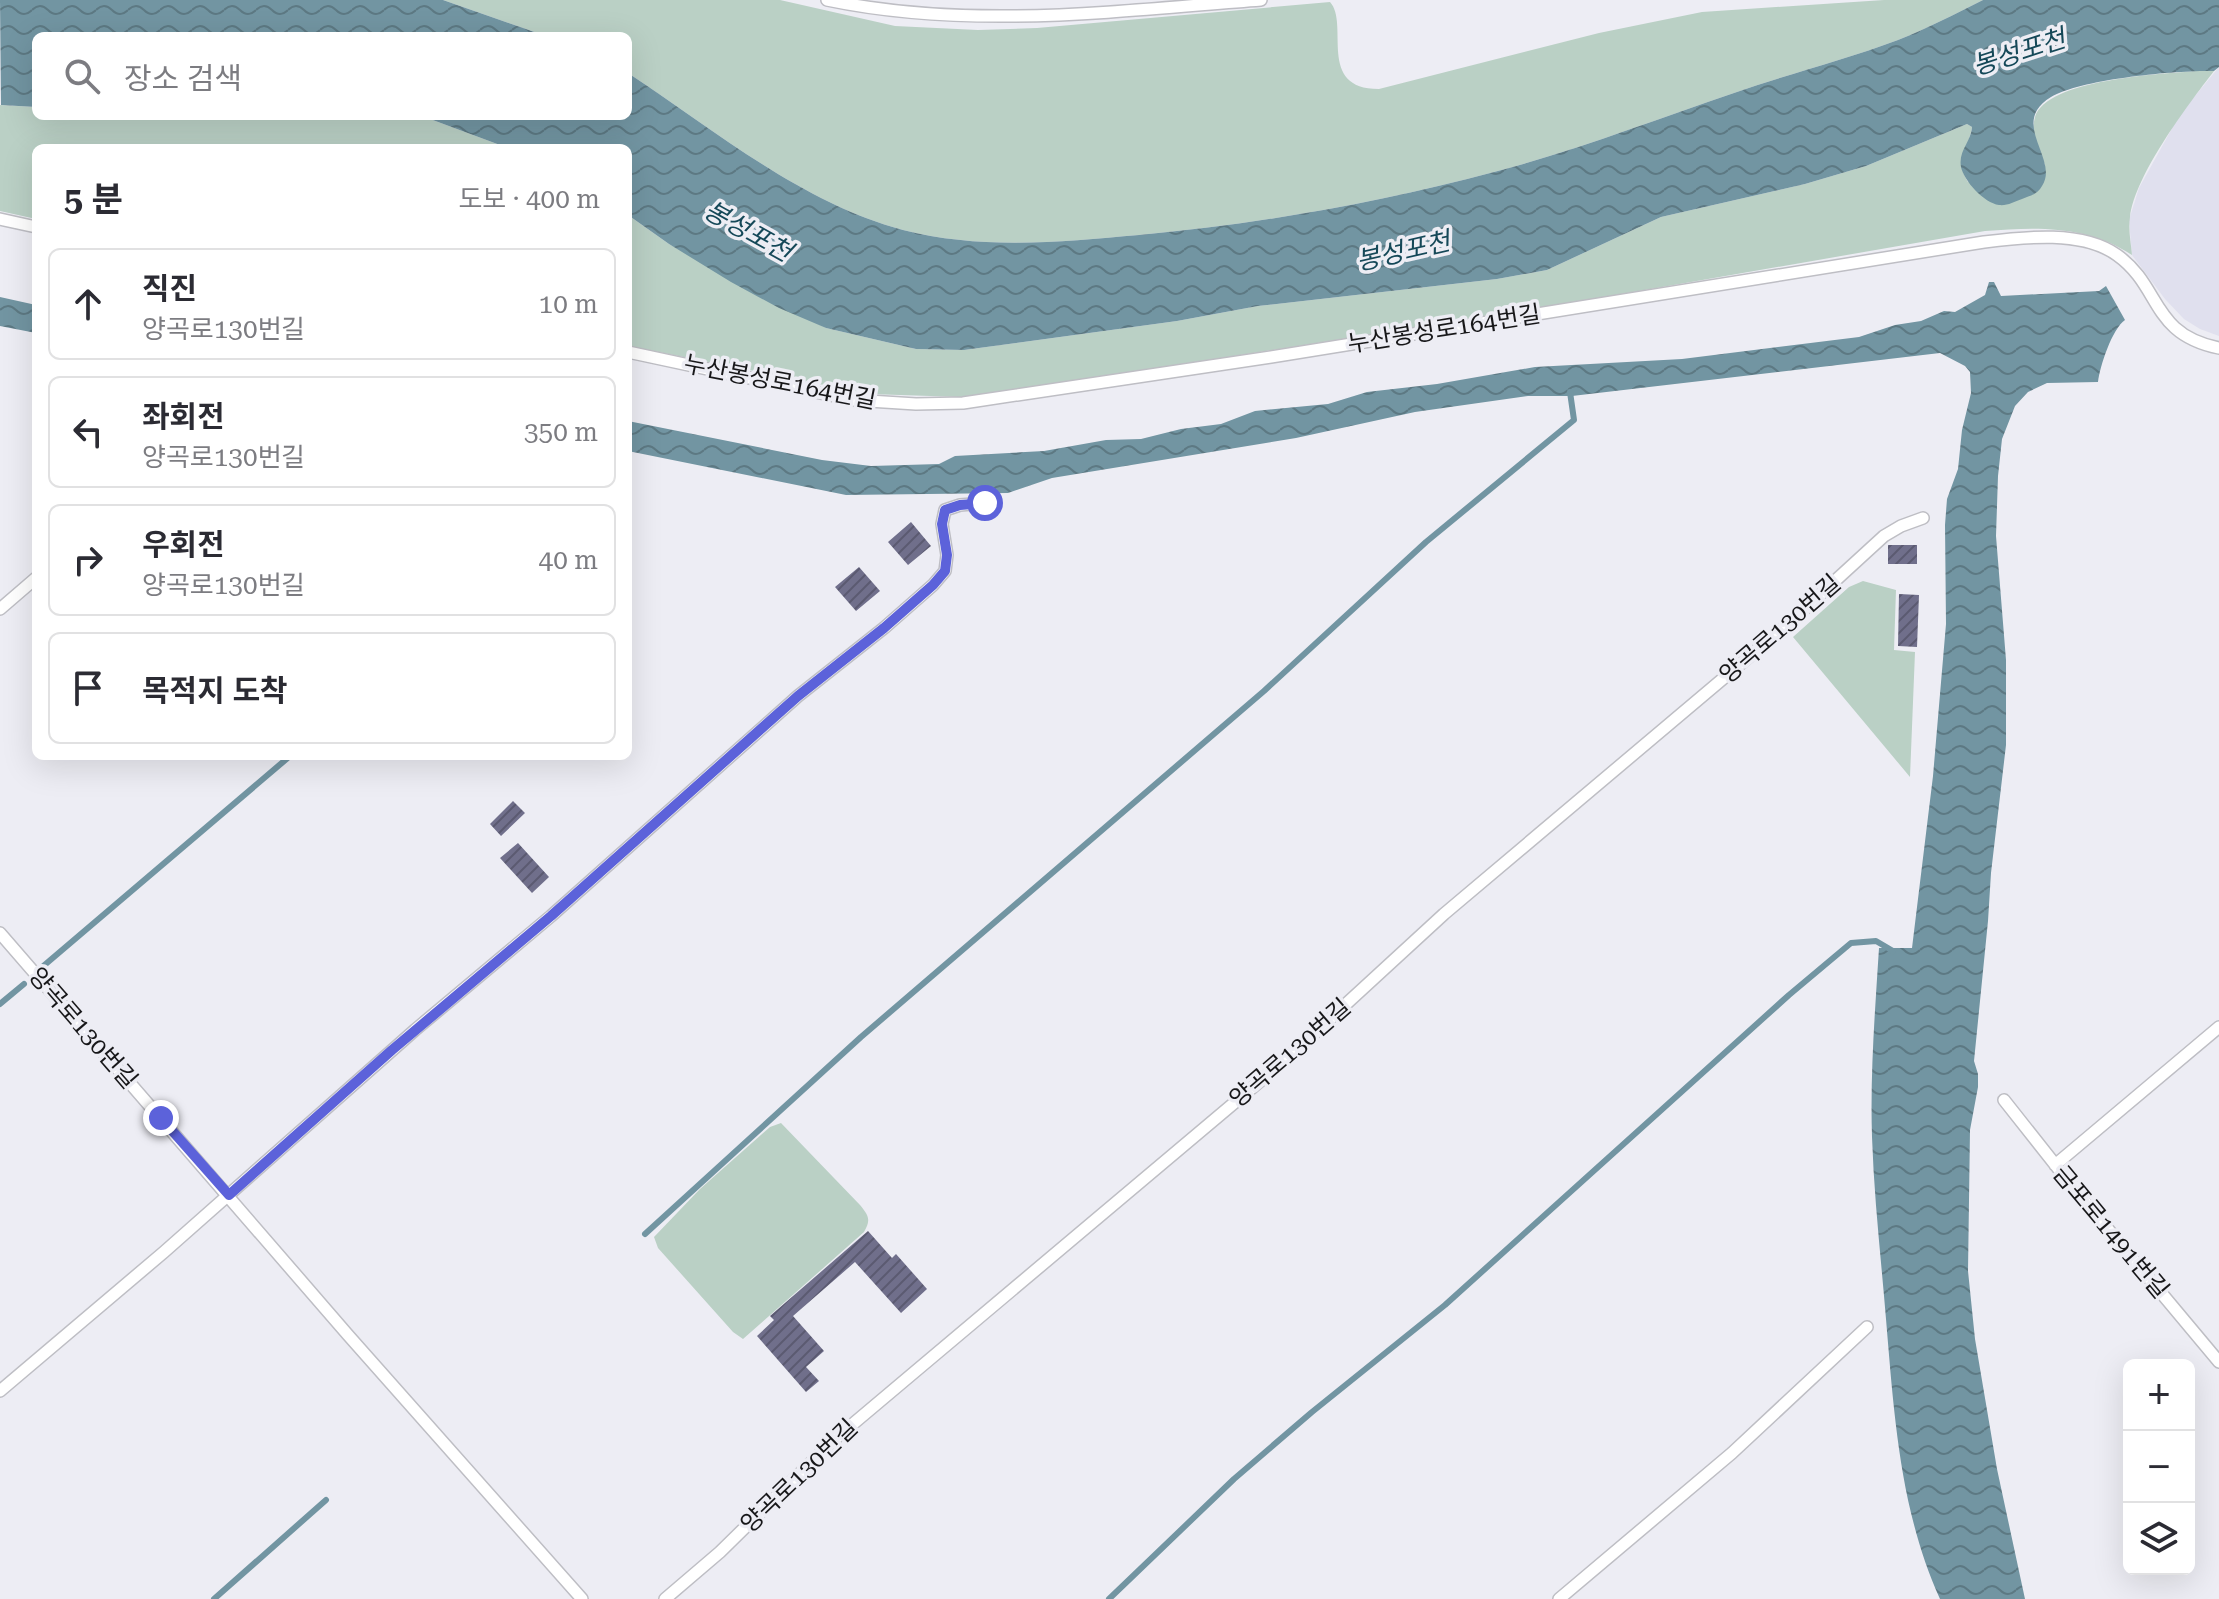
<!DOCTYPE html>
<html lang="ko">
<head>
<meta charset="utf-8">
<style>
	:root { --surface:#fff; --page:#f2f2f3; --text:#2b2b33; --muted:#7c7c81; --line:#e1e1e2 }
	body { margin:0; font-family:"Roboto Serif","Noto Sans KR",serif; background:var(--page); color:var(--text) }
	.controls { position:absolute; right:24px; bottom:24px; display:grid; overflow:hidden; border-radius:12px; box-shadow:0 8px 32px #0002 }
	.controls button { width:72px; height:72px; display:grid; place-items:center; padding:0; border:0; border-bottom:2px solid var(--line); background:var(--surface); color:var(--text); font:40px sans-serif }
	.stop { position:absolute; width:24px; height:24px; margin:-18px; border:6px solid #5c62da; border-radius:50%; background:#fff }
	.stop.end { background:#5c62da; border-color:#fff; box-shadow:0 2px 8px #0008 }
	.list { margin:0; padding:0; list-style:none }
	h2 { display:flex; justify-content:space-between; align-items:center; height:104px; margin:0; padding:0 32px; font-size:34px }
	h2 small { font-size:26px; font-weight:400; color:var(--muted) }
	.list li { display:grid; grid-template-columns:52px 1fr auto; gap:24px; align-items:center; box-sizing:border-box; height:112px; margin:0 16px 16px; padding:0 16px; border:2px solid var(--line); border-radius:12px }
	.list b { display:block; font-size:30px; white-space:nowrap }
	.list p { margin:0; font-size:26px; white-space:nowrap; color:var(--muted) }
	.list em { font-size:26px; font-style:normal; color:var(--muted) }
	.icon { flex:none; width:44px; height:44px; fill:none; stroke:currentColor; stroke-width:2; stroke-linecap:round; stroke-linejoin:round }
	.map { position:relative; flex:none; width:2219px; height:1599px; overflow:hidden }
	.search { position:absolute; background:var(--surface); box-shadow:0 8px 32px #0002; left:32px; top:32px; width:600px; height:88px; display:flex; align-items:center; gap:20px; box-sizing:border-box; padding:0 28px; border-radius:12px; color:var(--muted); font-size:30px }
	.panel { position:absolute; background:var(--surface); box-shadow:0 8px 32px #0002; left:32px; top:144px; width:600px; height:616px; border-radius:12px }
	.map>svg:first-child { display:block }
	.built { fill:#e0e0ee }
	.green { fill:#bad0c5 }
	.water { fill:url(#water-waves) }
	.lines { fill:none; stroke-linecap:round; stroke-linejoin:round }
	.stream { stroke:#7295a2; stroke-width:6 }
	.building { fill:url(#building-hatch) }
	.lane-casing { stroke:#bebec4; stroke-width:14 }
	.lane { stroke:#fff; stroke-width:11 }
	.route { stroke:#5c62da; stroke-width:10 }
	.labels { text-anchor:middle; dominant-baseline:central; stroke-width:7; stroke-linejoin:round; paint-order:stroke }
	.street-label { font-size:24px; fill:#171719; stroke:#ededf4 }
	.water-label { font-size:26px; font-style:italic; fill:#154858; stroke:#ededf4 }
</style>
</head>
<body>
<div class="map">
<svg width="2219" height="1599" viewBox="0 0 2219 1599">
	<defs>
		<pattern id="water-waves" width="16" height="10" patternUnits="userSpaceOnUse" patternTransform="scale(2)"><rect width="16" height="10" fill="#7295a2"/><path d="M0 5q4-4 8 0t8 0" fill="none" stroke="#5d7983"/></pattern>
		<pattern id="building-hatch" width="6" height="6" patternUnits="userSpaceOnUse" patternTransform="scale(2)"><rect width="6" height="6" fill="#706f8b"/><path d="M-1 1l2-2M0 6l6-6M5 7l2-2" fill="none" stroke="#5b5a71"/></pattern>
	</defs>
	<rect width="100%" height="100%" fill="#ededf4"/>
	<!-- built -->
	<path class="built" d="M2219 67V336L2200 329 2184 319 2165 299 2132 255 2129 220 2139 188 2180 114Z"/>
	<!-- green -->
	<path class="green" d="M443 0H780L895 26 978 30 1037 28 1330 2C1350 24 1316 89 1379 89L1599 33 1702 12 1884 0H1983C1955 14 1928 28 1898 40 1845 60 1788 74 1734 93 1654 120 1575 151 1494 172 1377 203 1259 224 1139 235 1060 242 981 250 903 230 801 203 715 130 628 73V36H546Z
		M2197 71H2214C2187 106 2135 175 2130 217 2128 230 2131 243 2132 255 2086 225 2038 227 1985 231L1599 298 1103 377 961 397 869 394 628 346V215L669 244 826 328 916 349 964 350 1177 321 1258 306 1497 279 1547 270 1661 217 1805 184 1866 166 1967 124 1972 127C1968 152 1953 156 1968 182L2045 165C2040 151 2030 133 2035 117 2047 79 2161 74 2197 71Z
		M0 105 36 107V116H422L508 148H36V219L0 211Z
		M1863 581 1896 590 1894 650 1915 652 1910 777 1793 637 1849 587Z
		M781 1123 860 1205C869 1216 871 1220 864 1232L743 1339 733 1332 658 1248 654 1237 700 1189 770 1127Z"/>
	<!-- water -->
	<path class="water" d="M0 0H443L546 36H36V107L1 105Z
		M1983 0H2219V67L2214 71C2177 70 2081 79 2051 97 2008 123 2060 159 2042 186 2038 194 2030 196 2022 199 2014 202 2007 206 1999 205 1984 203 1964 181 1961 167 1958 151 1971 142 1972 127L1967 124 1866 166 1805 184 1661 217 1547 270 1497 279 1258 306 1177 321 964 350 916 349 826 328 779 308 731 282 669 244 628 215V148H508L422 116H628V73C715 130 801 203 903 230 981 250 1060 242 1139 235 1259 224 1377 203 1494 172 1575 151 1654 120 1734 93 1788 74 1845 60 1898 40 1928 28 1955 14 1983 0Z
		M1989 282H1994L2001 296 2099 291 2106 286 2125 320C2112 329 2100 366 2098 382L2047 383 2028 392 2015 406 2002 439 1998 476 1996 536 2006 660V745L1991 873 1988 921 1974 1061 1978 1074V1087L1970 1130 1968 1271 1975 1339 1997 1469 2025 1599H1940C1900 1511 1894 1414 1886 1319 1881 1258 1874 1198 1872 1137 1870 1074 1875 1011 1879 948H1912L1933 776 1946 624 1945 525 1947 499 1958 469 1962 430 1971 393 1970 372 1965 366 1940 353 1572 396H1528L1415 412 1296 438 1052 478 1008 493 846 495 628 451V421L822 460 871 466 939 464 955 456 1044 451 1106 440 1141 439 1181 429 1221 424 1255 411 1328 404 1367 392 1437 384 1535 367 1682 359 1859 337 1895 325 1921 321 1944 311 1955 312 1985 295Z
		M0 297 36 305V333L0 326Z"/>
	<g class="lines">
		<!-- stream -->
		<path class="stream" d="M41 968 290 756
			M0 1004 24 984
			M645 1234 861 1037 1264 691 1426 542 1574 420 1570 392
			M214 1599 326 1500
			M1109 1599 1234 1479 1312 1412 1445 1305 1789 995 1851 943 1876 941 1893 951"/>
	</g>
	<!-- building -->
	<path class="building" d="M911 522 931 546 908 565 888 542Z
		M1888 545H1917V564H1888Z
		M859 567 880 591 856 611 835 587Z
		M1899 594 1919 595 1917 647 1898 646Z
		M513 801 525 813 501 836 490 824Z
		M518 843 549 877 532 893 500 858Z
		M868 1231 892 1258 896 1254 927 1289 901 1313 855 1262 793 1316 824 1351 806 1367 819 1381 806 1392 757 1336 774 1320 770 1316Z"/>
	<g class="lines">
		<!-- lane casing -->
		<g class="lane-casing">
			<path id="lane" d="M827 0C971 30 1117 11 1261 0
				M0 219 36 227
				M628 352 853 400 916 404 963 403 1271 357 1984 242C2025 237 2082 230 2117 255 2162 287 2150 334 2219 348
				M0 609 36 578
				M0 933 348 1335 582 1599
				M2004 1100 2076 1191 2219 1362
				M2055 1165 2219 1027
				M0 1391 164 1252 415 1030 551 916 798 696 884 628 933 585 945 571 947 555 942 524 945 510 960 505 985 503
				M665 1599 720 1552 835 1439 1284 1061 1444 914 1789 623 1884 536 1901 526 1923 518
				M1559 1599 1732 1453 1867 1327"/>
		</g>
		<!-- lane -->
		<use href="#lane" class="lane"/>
	</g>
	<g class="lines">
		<!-- route -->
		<path class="route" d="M161 1118 229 1195 392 1050 551 916 798 696 884 628 933 585 945 571 947 555 942 524 945 510 960 505 985 503"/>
	</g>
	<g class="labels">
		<!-- street labels -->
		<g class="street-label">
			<text transform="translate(1444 329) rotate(-9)">누산봉성로164번길</text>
			<text transform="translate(780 382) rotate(11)">누산봉성로164번길</text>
			<text transform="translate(1780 629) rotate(-41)">양곡로130번길</text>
			<text transform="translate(83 1028) rotate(49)">양곡로130번길</text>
			<text transform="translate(1290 1053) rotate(-41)">양곡로130번길</text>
			<text transform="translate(2111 1232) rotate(50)">금포로1491번길</text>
			<text transform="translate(799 1476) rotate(-44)">양곡로130번길</text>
		</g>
		<!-- water labels -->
		<g class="water-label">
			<text transform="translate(2019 52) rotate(-18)">봉성포천</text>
			<text transform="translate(748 231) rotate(29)">봉성포천</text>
			<text transform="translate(1403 251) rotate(-13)">봉성포천</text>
		</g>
	</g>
</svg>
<div class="controls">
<button>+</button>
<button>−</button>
<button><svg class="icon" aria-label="layers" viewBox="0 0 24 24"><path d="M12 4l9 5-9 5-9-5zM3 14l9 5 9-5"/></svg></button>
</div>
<div class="stop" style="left:985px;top:503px"></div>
<div class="stop end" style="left:161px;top:1118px"></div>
<div class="search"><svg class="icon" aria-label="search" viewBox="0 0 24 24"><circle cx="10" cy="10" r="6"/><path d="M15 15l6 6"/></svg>장소 검색</div>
<section class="panel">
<h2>5 분<small>도보 · 400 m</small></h2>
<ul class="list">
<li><svg class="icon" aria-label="ahead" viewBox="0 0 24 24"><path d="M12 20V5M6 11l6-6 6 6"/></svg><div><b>직진</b><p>양곡로130번길</p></div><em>10 m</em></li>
<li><svg class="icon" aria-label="left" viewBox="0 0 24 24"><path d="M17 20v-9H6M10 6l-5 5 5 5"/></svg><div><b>좌회전</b><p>양곡로130번길</p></div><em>350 m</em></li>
<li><svg class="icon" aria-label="right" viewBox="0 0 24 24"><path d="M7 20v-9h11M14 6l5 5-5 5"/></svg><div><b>우회전</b><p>양곡로130번길</p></div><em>40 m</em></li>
<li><svg class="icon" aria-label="arrive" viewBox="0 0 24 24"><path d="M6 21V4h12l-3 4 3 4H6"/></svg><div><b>목적지 도착</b></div></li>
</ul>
</section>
</div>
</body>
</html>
